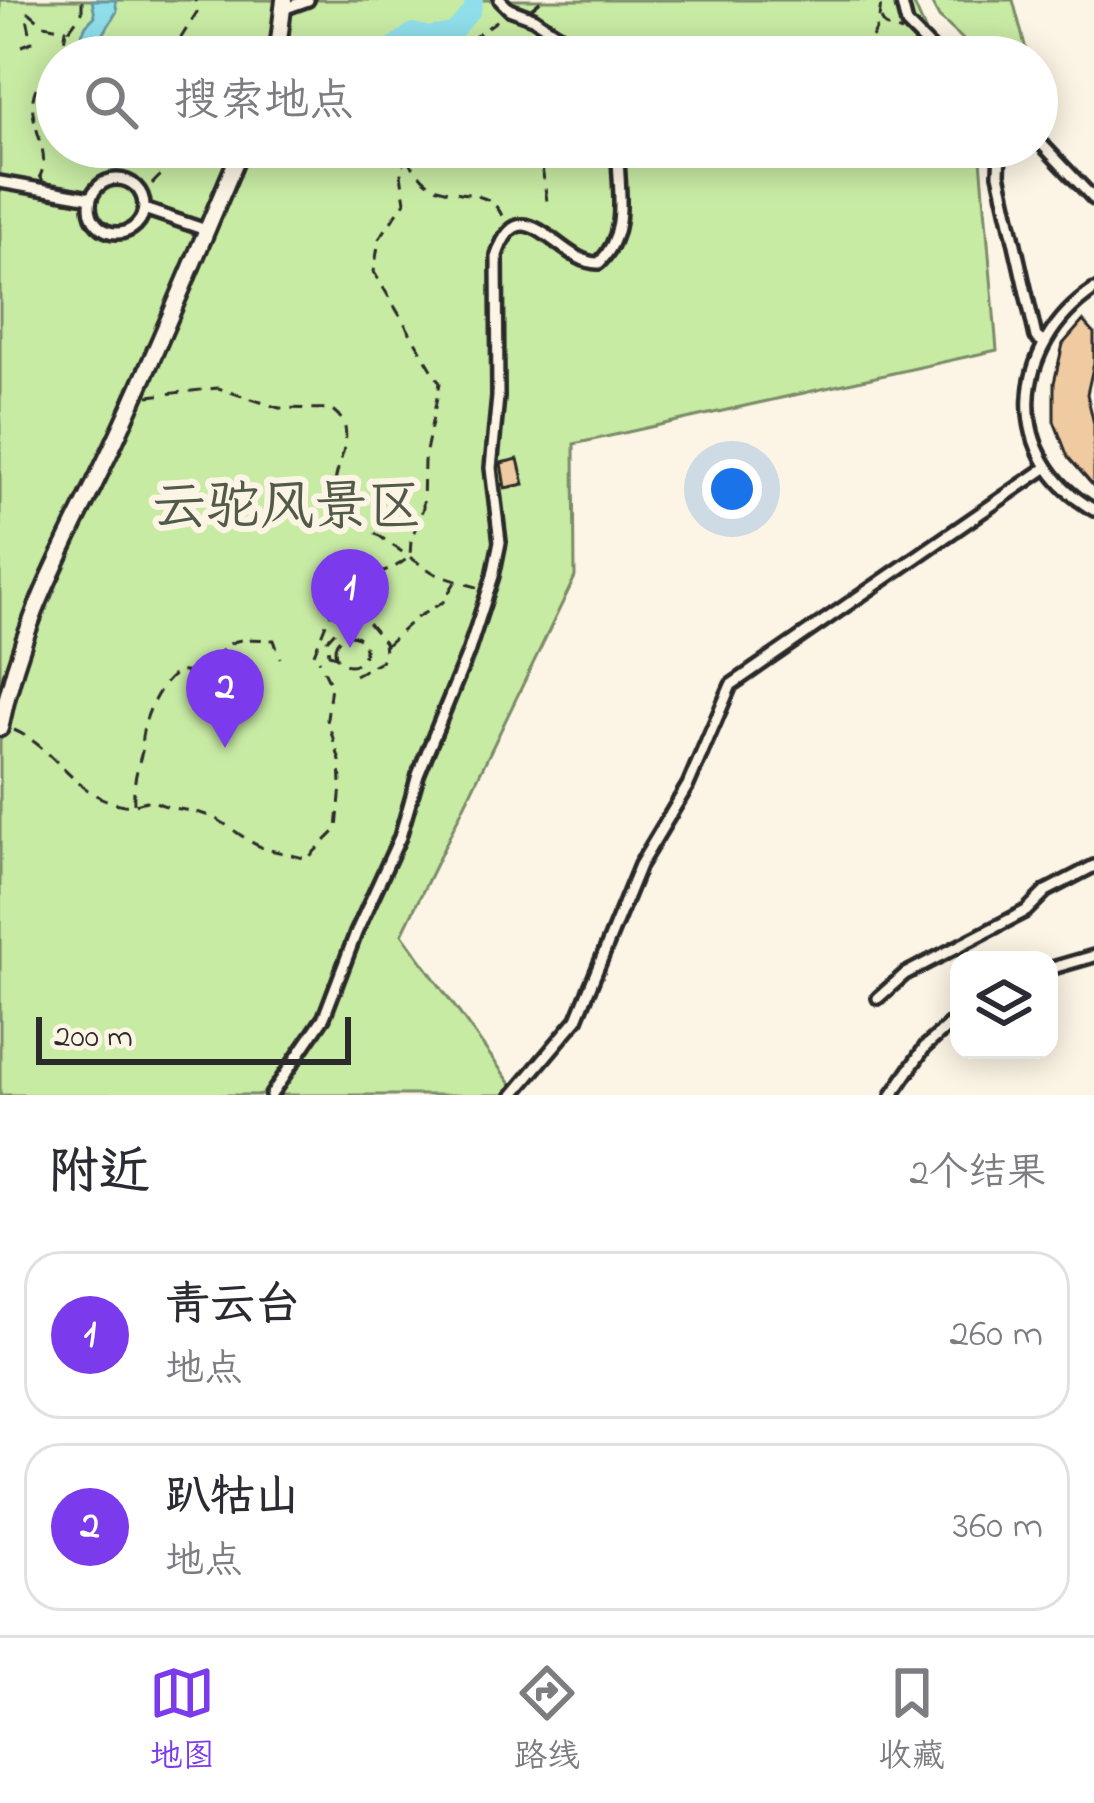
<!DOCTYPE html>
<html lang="zh">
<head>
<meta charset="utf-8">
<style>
	:root { --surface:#fff; --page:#f2f2f3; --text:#2b2b33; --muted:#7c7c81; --line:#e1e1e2; --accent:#7c3aed }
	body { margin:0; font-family:"Indie Flower","LXGW WenKai TC",sans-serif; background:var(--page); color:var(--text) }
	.controls { position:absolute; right:36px; bottom:36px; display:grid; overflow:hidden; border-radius:24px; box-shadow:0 6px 30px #0003 }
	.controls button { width:108px; height:108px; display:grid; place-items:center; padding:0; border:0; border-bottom:3px solid var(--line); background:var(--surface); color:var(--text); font:60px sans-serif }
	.scale { position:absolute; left:36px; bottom:30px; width:315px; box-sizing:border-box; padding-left:12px; border:6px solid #2b2b2b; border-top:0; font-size:33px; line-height:42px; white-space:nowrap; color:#2b2b2b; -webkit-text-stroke:9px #fcf5e5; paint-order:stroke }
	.you { position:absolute; left:732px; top:489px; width:42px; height:42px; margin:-30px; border:9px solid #fff; border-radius:50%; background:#1a73e8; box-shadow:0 0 0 18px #1a73e833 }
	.badge { display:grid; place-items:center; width:78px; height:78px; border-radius:50%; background:var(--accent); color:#fff; font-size:39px; font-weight:700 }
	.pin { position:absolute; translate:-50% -99px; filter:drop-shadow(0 3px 6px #0008) }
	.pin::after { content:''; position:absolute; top:63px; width:42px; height:36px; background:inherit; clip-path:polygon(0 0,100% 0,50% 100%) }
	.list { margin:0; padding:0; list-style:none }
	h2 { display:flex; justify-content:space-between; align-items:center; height:156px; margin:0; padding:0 48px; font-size:51px }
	h2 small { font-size:39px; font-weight:400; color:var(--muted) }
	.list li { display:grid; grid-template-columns:78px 1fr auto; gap:36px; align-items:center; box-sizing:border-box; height:168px; margin:0 24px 24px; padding:0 24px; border:3px solid var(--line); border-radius:36px }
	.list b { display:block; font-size:45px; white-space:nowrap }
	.list p { margin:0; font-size:39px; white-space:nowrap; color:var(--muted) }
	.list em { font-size:39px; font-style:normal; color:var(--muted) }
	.icon { flex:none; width:66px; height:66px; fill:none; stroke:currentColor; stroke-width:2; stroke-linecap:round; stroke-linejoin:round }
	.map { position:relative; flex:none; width:1094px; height:1095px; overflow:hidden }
	.search { position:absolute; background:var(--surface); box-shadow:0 6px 30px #0003; left:36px; right:36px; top:36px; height:132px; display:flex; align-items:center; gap:30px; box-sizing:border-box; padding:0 42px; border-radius:66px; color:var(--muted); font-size:45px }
	.sheet { height:540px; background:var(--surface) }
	nav { display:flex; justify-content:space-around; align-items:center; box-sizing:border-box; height:168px; border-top:3px solid var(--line); background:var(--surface); font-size:33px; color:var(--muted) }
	nav a { display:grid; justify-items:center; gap:6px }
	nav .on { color:var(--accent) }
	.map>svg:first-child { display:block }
	.green { fill:#c8eba4; stroke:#7a8b68; stroke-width:3 }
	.water { fill:#8fdfeb; stroke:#67979e; stroke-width:3 }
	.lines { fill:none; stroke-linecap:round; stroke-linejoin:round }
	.river { stroke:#8fdfeb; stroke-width:18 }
	.building { fill:#f0cba1; stroke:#2b2b2b; stroke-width:3 }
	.street-casing { stroke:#2b2b2b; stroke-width:18 }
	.secondary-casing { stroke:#2b2b2b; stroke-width:22 }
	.path { stroke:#2b2b2b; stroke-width:3; stroke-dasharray:12 9; stroke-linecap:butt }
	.street { stroke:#fcf5e5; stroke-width:9 }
	.secondary { stroke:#fcf5e5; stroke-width:14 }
	.labels { text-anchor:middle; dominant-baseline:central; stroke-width:12; stroke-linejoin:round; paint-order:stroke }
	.park-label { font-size:54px; fill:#525b49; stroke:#fcf5e5 }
</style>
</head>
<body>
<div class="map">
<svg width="1094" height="1095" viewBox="0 0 1094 1095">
	<rect width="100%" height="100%" fill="#fcf5e5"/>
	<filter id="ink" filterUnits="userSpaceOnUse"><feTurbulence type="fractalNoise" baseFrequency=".00833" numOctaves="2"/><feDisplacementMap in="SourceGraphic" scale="24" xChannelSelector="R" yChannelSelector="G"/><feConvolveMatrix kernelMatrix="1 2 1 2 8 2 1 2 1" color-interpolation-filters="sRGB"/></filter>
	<g filter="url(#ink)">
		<!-- green -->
		<path class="green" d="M0 0H912L937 57H57V147H980L997 350 574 444 575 577 402 934 519 1095H0Z
			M930 0H1013L1028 57H982L939 17Z"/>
		<!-- water -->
		<path class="water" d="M92 0H115L117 11 90 57H72L86 25 95 16Z"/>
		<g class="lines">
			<!-- river -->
			<path class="river" d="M393 57V46L413 32 428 36 453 32 472 11 474 0"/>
		</g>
		<!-- building -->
		<path class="building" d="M1083 321 1094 333V363L1087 394 1094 424V487L1068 457 1054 421V383L1063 344Z
			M518 459 524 484 505 488 501 463Z"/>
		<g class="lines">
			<!-- street casing -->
			<g class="street-casing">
				<path id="street" d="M500 0 509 9 533 18 591 57
					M901 0 907 24 940 57
					M283 9 308 0
					M1037 139 1094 199
					M1000 147 999 174 1036 337 1043 342
					M90 206a27 27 0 1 1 54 0a27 27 0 1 1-54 0Z
					M0 182 91 198
					M144 209 206 230
					M1094 290C1012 345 1002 457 1094 510
					M1049 969 1094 956
					M878 998 905 974 1026 911 1046 891 1094 866
					M271 1095 324 1017 356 933 400 837 418 775 468 653 493 576 500 542 491 468 498 397 497 255C521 182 560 265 599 263 631 231 617 188 618 147
					M513 1095 577 1019 640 865 688 785 731 685 1047 467
					M892 1095 925 1047 959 1016"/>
			</g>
			<!-- secondary casing -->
			<g class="secondary-casing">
				<path id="secondary" d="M277 57 284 0
					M0 728C23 614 67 544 115 441 160 344 200 245 242 147"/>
			</g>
			<!-- path -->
			<path class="path" d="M531 9 542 0
				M881 19 885 26 902 32
				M69 30 82 12V0
				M482 35 487 57
				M22 46 32 42 26 13H30L44 25 66 29 62 57
				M169 57 197 12 195 0
				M459 57 466 43 505 15
				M814 57C859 51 878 54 881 0
				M539 147 547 201
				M102 159 111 147
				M405 160C416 167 419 178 433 186 458 198 491 187 503 218
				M43 181 40 176C54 148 21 118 37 86L57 78
				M152 184 169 167 165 147
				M148 396 218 388 279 408 331 409C368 434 322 474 338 504 341 510 427 570 436 574 451 580 466 584 481 588
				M364 615 381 575
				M335 650a15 15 0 1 1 30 0a15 15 0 1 1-30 0Z
				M385 646 416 618 443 602 455 582
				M314 654C327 622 332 595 368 579 383 572 397 568 410 556L411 540 423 508 424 461 440 383 374 272 379 239 405 202 400 167 419 147
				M336 656 329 654 327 640 356 608 384 642 385 653 381 661 355 675
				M14 730C58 749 72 796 124 805 133 806 143 801 152 800 170 811 189 808 209 816 229 823 248 845 270 850 283 853 293 855 307 859L337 829 341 785 340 761 327 719 331 685 319 660
				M134 803C133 784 136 773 141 755 144 747 141 745 142 737 146 712 159 684 179 671L199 675 210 670C227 635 238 639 274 640L280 658"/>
			<!-- street -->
			<use href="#street" class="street"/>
			<!-- secondary -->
			<use href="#secondary" class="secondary"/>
		</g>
	</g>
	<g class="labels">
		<!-- park labels -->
		<g class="park-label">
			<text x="287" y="510">云驼风景区</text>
		</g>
	</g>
</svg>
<div class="controls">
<button><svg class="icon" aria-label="layers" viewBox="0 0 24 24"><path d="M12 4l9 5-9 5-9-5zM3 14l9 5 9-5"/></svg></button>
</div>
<div class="scale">200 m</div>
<div class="you"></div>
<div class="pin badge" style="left:350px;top:648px">1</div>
<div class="pin badge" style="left:225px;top:748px">2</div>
<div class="search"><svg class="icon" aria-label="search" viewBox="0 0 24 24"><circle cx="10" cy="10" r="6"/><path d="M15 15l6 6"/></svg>搜索地点</div>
</div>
<section class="sheet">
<h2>附近<small>2个结果</small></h2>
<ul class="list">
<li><span class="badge">1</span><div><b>青云台</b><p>地点</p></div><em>260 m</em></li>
<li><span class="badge">2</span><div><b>趴牯山</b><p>地点</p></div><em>360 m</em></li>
</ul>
</section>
<nav>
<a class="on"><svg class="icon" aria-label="map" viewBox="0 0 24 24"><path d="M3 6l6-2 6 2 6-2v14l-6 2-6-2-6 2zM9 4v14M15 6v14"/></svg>地图</a>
<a><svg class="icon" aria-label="directions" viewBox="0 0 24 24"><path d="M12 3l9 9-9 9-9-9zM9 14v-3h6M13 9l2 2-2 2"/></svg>路线</a>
<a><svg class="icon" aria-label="saved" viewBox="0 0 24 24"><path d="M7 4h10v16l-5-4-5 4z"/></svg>收藏</a>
</nav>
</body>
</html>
